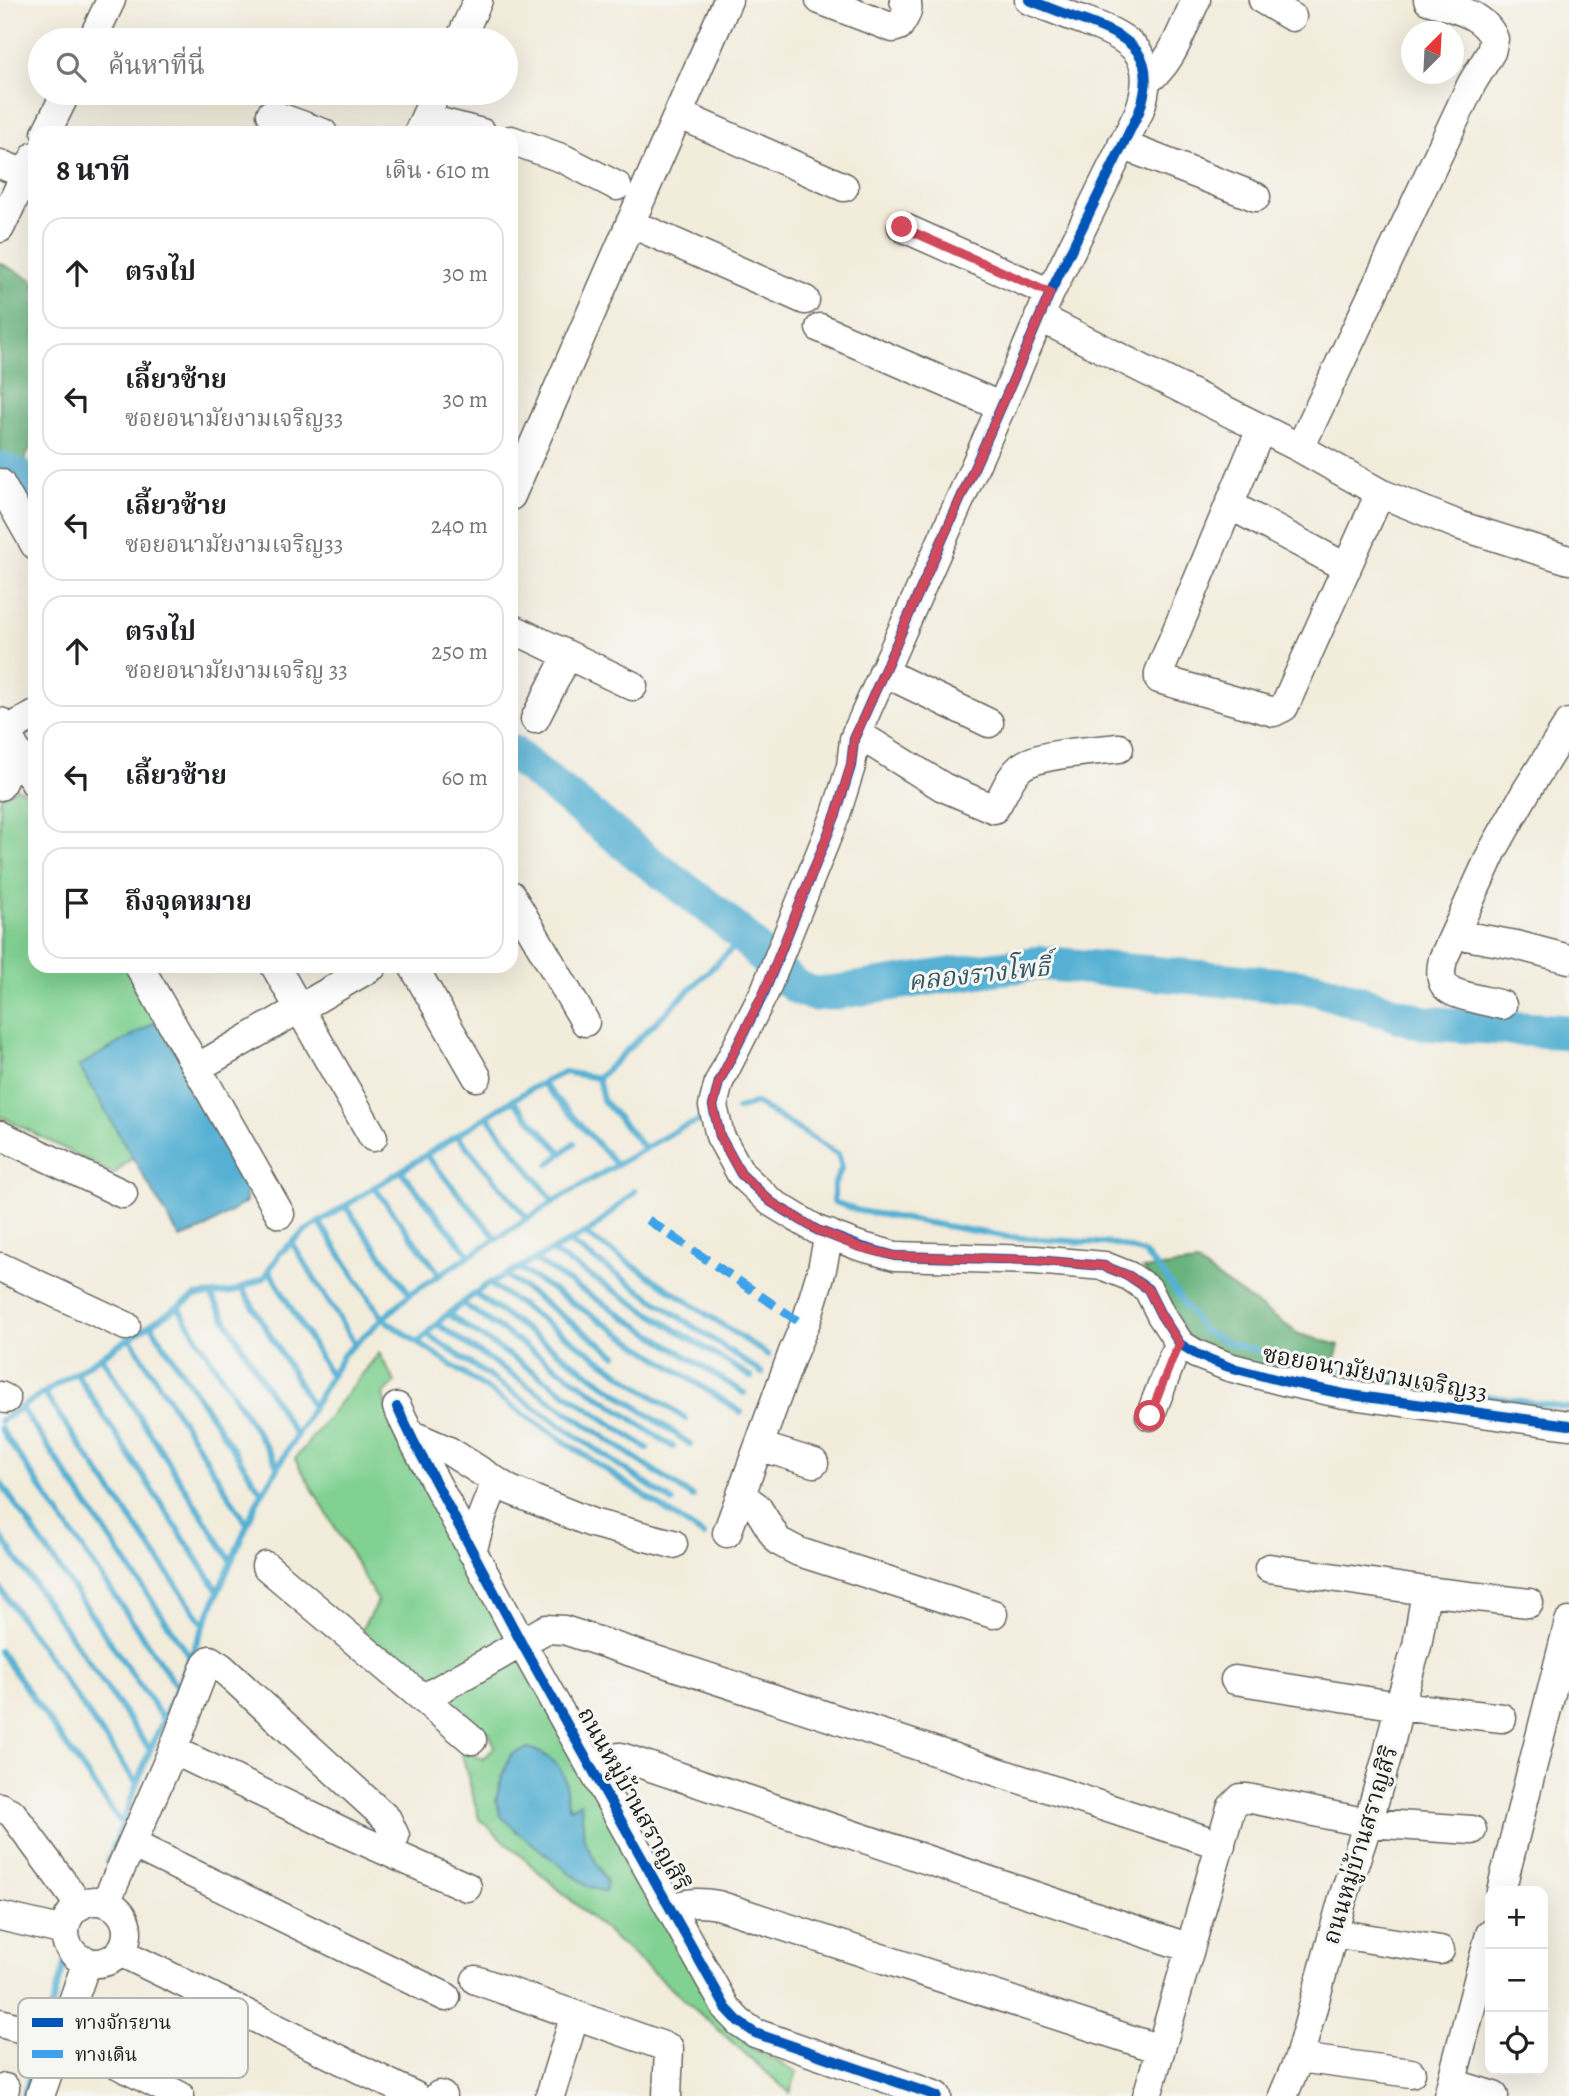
<!DOCTYPE html>
<html lang="th">
<head>
<meta charset="utf-8">
<style>
	:root { --surface:#fff; --page:#f6f6f6; --text:#202124; --muted:#757577; --line:#e0e0e0 }
	body { margin:0; font-family:Alegreya,"Noto Serif Thai",serif; background:var(--page); color:var(--text) }
	.controls { position:absolute; right:21px; bottom:21px; display:grid; overflow:hidden; border-radius:14px; box-shadow:0 7px 28px #0002 }
	.controls button { width:63px; height:63px; display:grid; place-items:center; padding:0; border:0; border-bottom:2px solid var(--line); background:var(--surface); color:var(--text); font:35px sans-serif }
	.compass { position:absolute; left:1401px; top:21px; width:63px; height:63px; border-radius:50%; background:var(--surface); box-shadow:0 7px 28px #0002; rotate:24deg }
	.stop { position:absolute; width:21px; height:21px; margin:-16px; border:5px solid #d1495b; border-radius:50%; background:#fff }
	.stop.end { background:#d1495b; border-color:#fff; box-shadow:0 2px 7px #0008 }
	.list { margin:0; padding:0; list-style:none }
	h2 { display:flex; justify-content:space-between; align-items:center; height:91px; margin:0; padding:0 28px; font-size:30px }
	h2 small { font-size:23px; font-weight:400; color:var(--muted) }
	.list li { display:grid; grid-template-columns:46px 1fr auto; gap:21px; align-items:center; box-sizing:border-box; height:112px; margin:0 14px 14px; padding:0 14px; border:2px solid var(--line); border-radius:21px }
	.list b { display:block; font-size:26px; white-space:nowrap }
	.list p { margin:0; font-size:23px; white-space:nowrap; color:var(--muted) }
	.list em { font-size:23px; font-style:normal; color:var(--muted) }
	.icon { flex:none; width:38px; height:38px; fill:none; stroke:currentColor; stroke-width:2; stroke-linecap:round; stroke-linejoin:round }
	.map { position:relative; flex:none; width:1569px; height:2096px; overflow:hidden }
	.search { position:absolute; background:var(--surface); box-shadow:0 7px 28px #0002; left:28px; top:28px; width:490px; height:77px; display:flex; align-items:center; gap:18px; box-sizing:border-box; padding:0 24px; border-radius:38px; color:var(--muted); font-size:26px }
	.panel { position:absolute; background:var(--surface); box-shadow:0 7px 28px #0002; left:28px; top:126px; width:490px; height:847px; border-radius:21px }
	.map>svg:first-child { display:block }
	.green { fill:#81d192; stroke:#4e7657; stroke-width:2 }
	.forest { fill:#68b37c; stroke:#42684c; stroke-width:2 }
	.water { fill:#55b0d3; stroke:#386678; stroke-width:2 }
	.lines { fill:none; stroke-linecap:round; stroke-linejoin:round }
	.stream { stroke:#55b0d3; stroke-width:6 }
	.river { stroke:#55b0d3; stroke-width:35 }
	.minor-casing { stroke:#67655f; stroke-width:31 }
	.minor { stroke:#fff; stroke-width:28 }
	.quiet { stroke:#3da2ea; stroke-width:9; stroke-dasharray:18 9; stroke-linecap:butt }
	.cycleway-casing { stroke:#f6f6f2; stroke-width:15 }
	.cycleway { stroke:#0057b8; stroke-width:10 }
	.route { stroke:#d1495b; stroke-width:9 }
	.labels { text-anchor:middle; dominant-baseline:central; stroke-width:6; stroke-linejoin:round; paint-order:stroke }
	.street-label { font-size:24px; fill:#1c1c1c; stroke:#f6f6f2 }
	.water-label { font-size:26px; font-style:italic; fill:#335765; stroke:#f6f6f2 }
	.key { fill:#f6f6f2; stroke:#b5b5b2; stroke-width:2 }
	.key-label { font-size:19px; fill:#1c1c1c }
</style>
</head>
<body>
<div class="map">
<svg width="1569" height="2096" viewBox="0 0 1569 2096">
	<rect width="100%" height="100%" fill="#f6f6f2"/>
	<filter id="ink" filterUnits="userSpaceOnUse"><feTurbulence type="fractalNoise" baseFrequency=".0143" numOctaves="2"/><feDisplacementMap in="SourceGraphic" scale="14" xChannelSelector="R" yChannelSelector="G"/><feConvolveMatrix kernelMatrix="1 2 1 2 8 2 1 2 1" color-interpolation-filters="sRGB"/></filter>
	<filter id="wash" filterUnits="userSpaceOnUse"><feTurbulence type="fractalNoise" baseFrequency=".00686" numOctaves="4" result="noise"/><feDisplacementMap in="SourceGraphic" scale="28" xChannelSelector="R" yChannelSelector="G"/><feGaussianBlur stdDeviation="1.57" result="paint"/><feColorMatrix in="noise" values="0 0 0 0 0 0 0 0 0 0 0 0 0 0 0 0 0 1.4 0 .05"/><feComposite in="paint" operator="in"/></filter>
	<g filter="url(#wash)">
		<rect width="100%" height="100%" fill="#f2ecdb"/>
		<!-- green -->
		<path class="green" d="M17 788 35 797V966H129L158 1018 154 1023 80 1066 133 1157 114 1174 0 1116V801L2 796Z
			M379 1353 395 1382 383 1394 385 1403 721 2017 752 2048 797 2072 790 2093 479 1819 461 1750 483 1759 495 1746 488 1732 456 1714 360 1632 378 1601 295 1459Z"/>
		<!-- forest -->
		<path class="forest" d="M0 263 35 281V437L24 461 35 466V476L0 460Z
			M1197 1263 1299 1334 1339 1345 1329 1382 1228 1358 1187 1338 1172 1305 1143 1269Z"/>
		<!-- water -->
		<path class="water" d="M154 1023 162 1028 246 1177V1202L202 1230 180 1238 79 1066Z
			M528 1748C546 1753 565 1766 566 1786 567 1797 565 1797 570 1808L581 1802 584 1840 607 1882 605 1892 587 1886 516 1831 501 1816 496 1801 499 1787 511 1754Z"/>
		<g class="lines">
			<!-- stream -->
			<path class="stream" d="M598 1078 603 1100 645 1149
				M542 1083 617 1165
				M512 1100 562 1153
				M737 1109 756 1103 838 1154 842 1167 834 1185V1202L860 1211 1008 1237 1115 1244 1144 1253 1164 1275 1203 1331 1231 1344 1382 1381 1569 1408
				M487 1116 554 1202
				M457 1135 528 1219
				M426 1155 497 1239
				M549 1164 574 1143
				M401 1171 470 1256
				M374 1187 440 1275
				M345 1206 410 1294
				M319 1222 383 1319 704 1536
				M584 1233 768 1355
				M569 1242 762 1373
				M292 1243 355 1344
				M551 1251 751 1377
				M535 1260 744 1393
				M519 1268 741 1412
				M269 1270 331 1376
				M506 1275 616 1355
				M490 1284 686 1419
				M242 1288 313 1407
				M475 1294 690 1444
				M211 1295 296 1436
				M462 1303 673 1447
				M178 1307 278 1466
				M448 1314 647 1448
				M437 1324 693 1497
				M151 1325 262 1493
				M427 1334 673 1502
				M130 1338 247 1524
				M419 1342 443 1318 485 1286 593 1229 635 1191
				M101 1356 231 1561
				M76 1373 218 1591
				M44 1393 204 1625
				M21 1407 190 1657
				M0 1421 195 1296 233 1292 264 1278 279 1254 304 1232 527 1091 564 1072 598 1078 744 937
				M0 1428 177 1687
				M0 1482 163 1719
				M0 1535 150 1750
				M0 1588 137 1784
				M0 1651 123 1826
				M108 1862 145 1762 256 1504 344 1354 410 1294 558 1199 680 1128 706 1119
				M48 2019 65 1963
				M24 2096 38 2049"/>
			<!-- river -->
			<path class="river" d="M0 468 35 484
				M511 752 642 857 715 912 744 937 775 969 797 987 813 994 837 992 983 970 1040 963 1315 988 1423 1023 1569 1032"/>
		</g>
	</g>
	<g filter="url(#ink)">
		<g class="lines">
			<!-- minor casing -->
			<g class="minor-casing">
				<path id="minor" d="M820 0 893 28 899 26C904 18 912 8 904 0
					M1029 0C1048 7 1067 15 1085 21 1134 39 1159 56 1139 112L1050 293 1010 387 854 739 851 766 836 814 765 991 719 1082 713 1106 720 1136 741 1174 771 1202 817 1230 859 1246 895 1256 1035 1260 1104 1266 1129 1276 1148 1289 1161 1315 1180 1344 1196 1354 1229 1367 1283 1381 1344 1394 1569 1425
					M1263 0 1292 17
					M92 40 111 0
					M460 40 478 0
					M1147 80C1171 67 1184 24 1196 0
					M271 114 323 133
					M678 114 844 187
					M425 118 482 133
					M46 133 66 93
					M418 133 436 93
					M511 140 564 159 617 186
					M1122 145 1256 197
					M0 164 20 172 28 169 35 156
					M630 223 805 300
					M902 227 1050 293
					M0 228 28 169
					M1039 317 1300 448 1380 493 1461 526 1569 560
					M820 328 1002 407
					M1261 429 1159 673V679L1274 712 1284 707 1380 493
					M1300 448 1472 83 1491 52 1494 39C1484 13 1452 8 1428 0
					M0 483 35 545
					M511 496 728 0
					M1230 505 1347 568
					M511 628 633 686
					M883 672 989 723
					M535 719 567 656
					M0 722 35 783
					M5 731 35 715
					M856 733 943 787 994 809C1004 796 1008 778 1021 767 1039 753 1095 751 1119 748
					M0 786 17 751
					M511 895 585 1022
					M1455 934 1516 945 1569 959
					M139 966 280 1214
					M275 966 373 1137
					M413 966 477 1077
					M1502 1005C1491 1002 1480 1000 1469 997 1445 991 1437 985 1443 959L1493 850 1527 790 1569 723
					M197 1068 373 966
					M0 1135 123 1194
					M0 1267 126 1326
					M0 1396 6 1399
					M397 1407 413 1440 522 1644 726 2008 739 2022 755 2033 937 2096
					M1150 1416 1172 1359 1180 1344
					M410 1434 449 1451 510 1490 592 1523 673 1544
					M759 1446 814 1463
					M741 1495 757 1507 778 1541 799 1552 993 1614
					M727 1533 793 1352 807 1319 822 1269 829 1234
					M472 1552 483 1513 496 1481
					M266 1566 472 1740
					M1269 1568 1426 1591 1529 1603
					M1235 1680 1399 1706 1502 1718
					M424 1698 546 1629 564 1630 1221 1845
					M173 1750 350 1835 467 1887
					M591 1765 605 1759 621 1757 1190 1948
					M0 1807 12 1813 80 1906
					M132 1844 446 1997
					M1501 1891 1569 1622
					M65 1932a31 31 0 1 1 62 0a31 31 0 1 1-62 0Z
					M106 1902 173 1750 206 1664 210 1660 221 1667 387 1819 395 1836 391 1845 377 1847
					M670 1908C688 1902 700 1902 718 1905L1160 2049
					M0 1916 65 1931
					M1333 1933 1440 1950
					M120 1952 415 2096
					M476 1980 669 2048 667 2096
					M0 2023 60 2039 115 2063 180 2096
					M1299 2058 1411 2073
					M1452 2083 1494 2096
					M439 2095 442 2096
					M3 2096 5 2088
					M40 2096 87 1961
					M550 2096 575 2015
					M1147 2096 1231 1808 1241 1798H1247L1368 1823 1472 1830
					M1283 2096 1299 2058 1343 1898 1368 1823 1388 1753 1399 1706 1417 1646 1426 1591
					M1448 2096 1490 1934"/>
			</g>
			<!-- minor -->
			<use href="#minor" class="minor"/>
			<!-- quiet -->
			<path class="quiet" d="M648 1220 804 1325"/>
			<!-- cycleway casing -->
			<g class="cycleway-casing">
				<path id="cycleway" d="M1029 0C1048 7 1067 15 1085 21 1134 39 1159 56 1139 112L1050 293 1010 387 854 739 851 766 836 814 765 991 719 1082 713 1106 720 1136 741 1174 771 1202 817 1230 859 1246 895 1256 1035 1260 1104 1266 1129 1276 1148 1289 1161 1315 1180 1344 1196 1354 1229 1367 1283 1381 1344 1394 1569 1425
					M397 1407 413 1440 522 1644 726 2008 739 2022 755 2033 937 2096"/>
			</g>
			<!-- cycleway -->
			<use href="#cycleway" class="cycleway"/>
		</g>
	</g>
	<g class="lines" filter="url(#ink)">
		<!-- route -->
		<path class="route" d="M902 227 1050 293 1010 387 854 739 851 765 836 814 765 990 719 1082 713 1106 720 1136 741 1174 771 1202 817 1230 859 1247 895 1256 1035 1260 1104 1266 1129 1276 1148 1289 1161 1315 1180 1344 1172 1359 1150 1416"/>
	</g>
	<g class="labels">
		<!-- street labels -->
		<g class="street-label">
			<text transform="translate(1375 1373) rotate(10)">ซอยอนามัยงามเจริญ33</text>
			<text transform="translate(634 1799) rotate(61)">ถนนหมู่บ้านสราญสิริ</text>
			<text transform="translate(1360 1845) rotate(-73)">ถนนหมู่บ้านสราญสิริ</text>
		</g>
		<!-- water labels -->
		<g class="water-label">
			<text transform="translate(979 974) rotate(-6)">คลองรางโพธิ์</text>
		</g>
	</g>
	<!-- legend -->
	<rect x="18" y="1998" width="230" height="80" rx="10" class="key"/>
	<rect x="32" y="2018" width="31" height="9" fill="#0057b8"/>
	<rect x="32" y="2050" width="31" height="8" fill="#3da2ea"/>
	<g class="key-label">
		<text x="75" y="2029">ทางจักรยาน</text>
		<text x="75" y="2061">ทางเดิน</text>
	</g>
</svg>
<div class="controls">
<button>+</button>
<button>−</button>
<button><svg class="icon" aria-label="locate" viewBox="0 0 24 24"><circle cx="12" cy="12" r="6"/><path d="M12 2v4M12 18v4M2 12h4M18 12h4"/></svg></button>
</div>
<svg class="compass" viewBox="-18 -18 36 36"><path d="M0-13l5 13h-10z" fill="#e53935"/><path d="M0 13l5-13h-10z" fill="#757577"/></svg>
<div class="stop" style="left:1150px;top:1416px"></div>
<div class="stop end" style="left:902px;top:227px"></div>
<div class="search"><svg class="icon" aria-label="search" viewBox="0 0 24 24"><circle cx="10" cy="10" r="6"/><path d="M15 15l6 6"/></svg>ค้นหาที่นี่</div>
<section class="panel">
<h2>8 นาที<small>เดิน · 610 m</small></h2>
<ul class="list">
<li><svg class="icon" aria-label="ahead" viewBox="0 0 24 24"><path d="M12 20V5M6 11l6-6 6 6"/></svg><div><b>ตรงไป</b></div><em>30 m</em></li>
<li><svg class="icon" aria-label="left" viewBox="0 0 24 24"><path d="M17 20v-9H6M10 6l-5 5 5 5"/></svg><div><b>เลี้ยวซ้าย</b><p>ซอยอนามัยงามเจริญ33</p></div><em>30 m</em></li>
<li><svg class="icon" aria-label="left" viewBox="0 0 24 24"><path d="M17 20v-9H6M10 6l-5 5 5 5"/></svg><div><b>เลี้ยวซ้าย</b><p>ซอยอนามัยงามเจริญ33</p></div><em>240 m</em></li>
<li><svg class="icon" aria-label="ahead" viewBox="0 0 24 24"><path d="M12 20V5M6 11l6-6 6 6"/></svg><div><b>ตรงไป</b><p>ซอยอนามัยงามเจริญ 33</p></div><em>250 m</em></li>
<li><svg class="icon" aria-label="left" viewBox="0 0 24 24"><path d="M17 20v-9H6M10 6l-5 5 5 5"/></svg><div><b>เลี้ยวซ้าย</b></div><em>60 m</em></li>
<li><svg class="icon" aria-label="arrive" viewBox="0 0 24 24"><path d="M6 21V4h12l-3 4 3 4H6"/></svg><div><b>ถึงจุดหมาย</b></div></li>
</ul>
</section>
</div>
</body>
</html>
